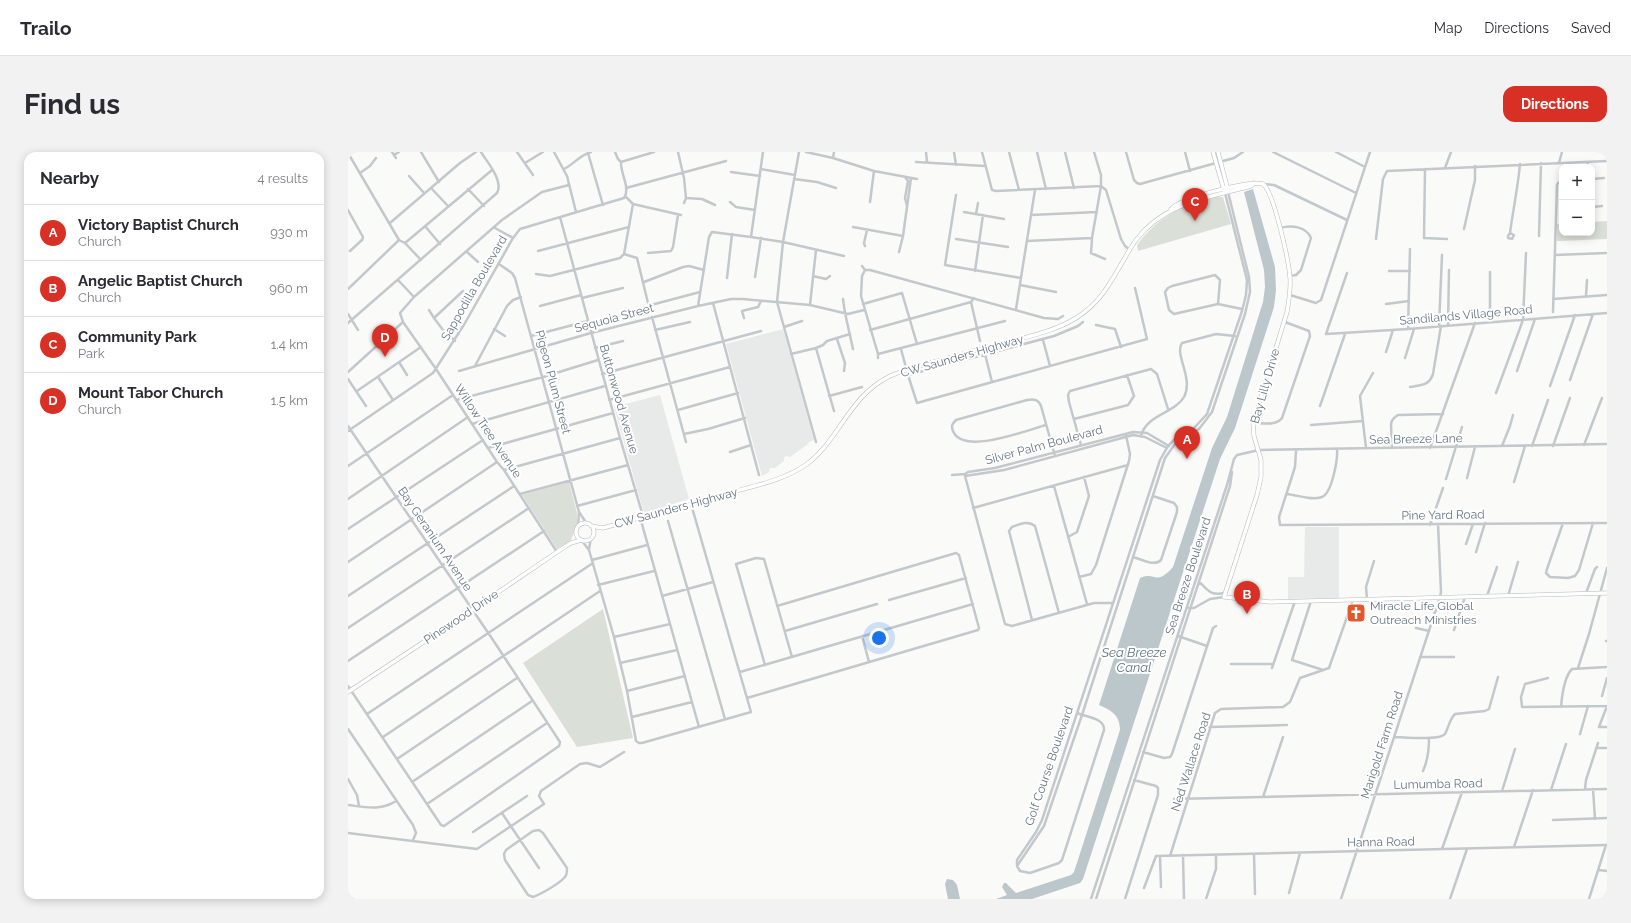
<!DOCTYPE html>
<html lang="en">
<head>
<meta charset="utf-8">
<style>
	:root { --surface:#fff; --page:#f2f2f3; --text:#2b2b33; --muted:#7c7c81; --line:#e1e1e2; --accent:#d93025 }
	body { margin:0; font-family:Raleway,sans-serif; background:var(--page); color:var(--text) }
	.controls { position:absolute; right:12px; top:12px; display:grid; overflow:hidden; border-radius:8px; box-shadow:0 2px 10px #0003 }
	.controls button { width:36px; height:36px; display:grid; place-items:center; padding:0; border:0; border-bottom:1px solid var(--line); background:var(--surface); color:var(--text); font:20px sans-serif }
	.you { position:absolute; left:531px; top:486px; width:14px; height:14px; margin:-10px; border:3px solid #fff; border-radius:50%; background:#1a73e8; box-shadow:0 0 0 6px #1a73e833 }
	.badge { display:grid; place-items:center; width:26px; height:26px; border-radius:50%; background:var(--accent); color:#fff; font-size:13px; font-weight:700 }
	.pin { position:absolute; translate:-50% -33px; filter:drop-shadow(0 1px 2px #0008) }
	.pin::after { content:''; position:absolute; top:21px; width:14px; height:12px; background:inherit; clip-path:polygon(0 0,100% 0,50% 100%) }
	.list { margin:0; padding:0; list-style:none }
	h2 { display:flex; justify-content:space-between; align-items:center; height:52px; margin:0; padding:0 16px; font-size:17px }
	h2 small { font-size:13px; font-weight:400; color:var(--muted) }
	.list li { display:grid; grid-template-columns:26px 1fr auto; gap:12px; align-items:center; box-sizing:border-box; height:56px; padding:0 16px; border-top:1px solid var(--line) }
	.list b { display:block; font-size:15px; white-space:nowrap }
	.list p { margin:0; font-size:13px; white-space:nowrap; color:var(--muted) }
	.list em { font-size:13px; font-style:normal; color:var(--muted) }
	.map { position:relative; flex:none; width:1259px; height:747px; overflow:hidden; border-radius:12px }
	header { display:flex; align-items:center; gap:24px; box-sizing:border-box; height:56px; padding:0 20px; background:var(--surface); border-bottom:1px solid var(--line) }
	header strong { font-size:19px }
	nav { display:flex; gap:22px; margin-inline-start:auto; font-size:14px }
	.intro { display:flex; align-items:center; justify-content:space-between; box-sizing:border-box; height:96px; padding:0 24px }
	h1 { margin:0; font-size:28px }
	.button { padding:10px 18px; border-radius:12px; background:var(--accent); color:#fff; font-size:14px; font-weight:700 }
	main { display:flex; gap:24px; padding:0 24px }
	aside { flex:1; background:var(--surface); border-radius:12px; box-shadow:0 2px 10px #0003 }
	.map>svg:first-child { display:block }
	.built { fill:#e8e9e9 }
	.green { fill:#dadfd7 }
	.water { fill:#bbc7cb }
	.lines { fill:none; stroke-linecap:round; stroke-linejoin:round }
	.major-casing { stroke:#b5babe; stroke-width:4.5 }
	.minor { stroke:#c3c8cc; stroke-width:2.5 }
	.major { stroke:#fff; stroke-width:3.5 }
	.labels { text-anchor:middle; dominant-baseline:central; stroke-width:4; stroke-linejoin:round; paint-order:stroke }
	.street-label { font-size:12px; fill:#657683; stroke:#fff }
	.poi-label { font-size:12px; fill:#657683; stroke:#fff; text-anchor:start }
	.water-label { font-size:13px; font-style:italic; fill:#60757c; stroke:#fff }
</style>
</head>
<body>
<header>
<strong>Trailo</strong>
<nav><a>Map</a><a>Directions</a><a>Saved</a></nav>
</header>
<div class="intro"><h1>Find us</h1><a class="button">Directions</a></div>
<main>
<aside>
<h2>Nearby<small>4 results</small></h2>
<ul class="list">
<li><span class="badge">A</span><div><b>Victory Baptist Church</b><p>Church</p></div><em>930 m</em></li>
<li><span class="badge">B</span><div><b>Angelic Baptist Church</b><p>Church</p></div><em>960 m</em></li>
<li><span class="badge">C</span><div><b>Community Park</b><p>Park</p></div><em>1.4 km</em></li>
<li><span class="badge">D</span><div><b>Mount Tabor Church</b><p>Church</p></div><em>1.5 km</em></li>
</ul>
</aside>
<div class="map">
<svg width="1259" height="747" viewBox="0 0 1259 747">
	<rect width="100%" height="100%" fill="#fafaf8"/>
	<!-- built -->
	<path class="built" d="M435 177 466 288 461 290 460 292 442 305 440 304 436 305V309L427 316H422L421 320 414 324 378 192Z
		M312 243 341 347 296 361 266 255Z
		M957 375H991V446L940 447V425H956Z"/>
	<!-- green -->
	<path class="green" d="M865 45H875L883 72 790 99 789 93C810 65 832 54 865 45Z
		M1259 69V87L1209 89V72H1214V81H1244V70Z
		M221 330 229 361V373L223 388 209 397 174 343Z
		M255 457 285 586 229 595 175 511Z"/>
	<!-- water -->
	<path class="water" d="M905 37 927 115 928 138 926 155 887 276 872 307 735 727 732 731 684 747H648L659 743 654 735 656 731H658L668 741 723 723 726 720 772 578C772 563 763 558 751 553L792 426C808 419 807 435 825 415L864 296 879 265 915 150 917 135 916 118 896 40Z
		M599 727 605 728 609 733 612 747H600L597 732Z"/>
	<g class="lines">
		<!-- major casing -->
		<g class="major-casing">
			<path id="major" d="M865 0 876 38
				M870 0 880 38
				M823 57C832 46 902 28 915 32 926 40 941 110 942 126 943 137 941 148 939 160L905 271 906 284 913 308V325L909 343 876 445 922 450 1259 441
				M228 380a9 9 0 1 1 18 0a9 9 0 1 1-18 0Z
				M243 374 255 376C296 364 336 354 377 342 405 334 435 329 459 312 493 286 500 245 542 224 560 216 579 212 597 207 618 201 639 195 660 190 683 184 707 179 728 166 760 146 768 117 788 88 817 50 860 46 903 34L906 31
				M0 540 124 458 218 394 223 391 233 388"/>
		</g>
		<!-- minor -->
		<path class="minor" d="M44 0 48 6
			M73 0 91 30
			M169 0 185 23
			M206 0 219 24 228 60
			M267 0 270 7 273 10
			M330 0 336 26 338 46 354 47 367 53
			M451 0 435 90 429 150 468 290
			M458 0 485 6 526 19 569 27
			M578 0 579 10
			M606 0 608 13
			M634 0 644 38 648 39 753 34 744 86 679 89
			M661 0 671 38
			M689 0 698 37
			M717 0 726 36
			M746 0 753 23V34L758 38 773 87 777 94 782 98
			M778 0 786 28 789 31 792 32 886 6 895 0
			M837 0 842 19
			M925 0 1008 41
			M988 0 1017 15
			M0 1 51 88 57 91 73 108
			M240 1 255 53
			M46 3 51 0
			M485 6 486 0
			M273 10 306 0
			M568 10 637 14
			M177 11 195 0
			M1211 11 1214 0
			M1239 15 1240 10
			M1097 16 1103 0
			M216 17C226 12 232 3 243 0
			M413 17 447 23
			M1077 17 1076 86 1099 87
			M383 20 412 24
			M12 21 22 14 28 6
			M61 24 76 41
			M557 25 560 29 557 46 559 54
			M446 27 469 30 488 36
			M1244 27 1256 26
			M915 32 926 33 999 68
			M83 36 100 54
			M278 36 378 9
			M120 37 136 54
			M608 43 597 113 673 126
			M278 45 285 52 333 63
			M382 50 388 55 407 58
			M522 50 526 19
			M336 51 338 46
			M1244 55 1254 54
			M0 58 15 85 14 88 2 99
			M616 60 656 67
			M628 62 630 51
			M683 63 749 60
			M212 65 272 286 295 364
			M42 71 112 11 128 0
			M77 74 92 92
			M505 75 555 84
			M147 76 165 86
			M932 76C943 73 958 74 963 86L953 118 948 123 942 124
			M1116 77 1127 28V14
			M1162 81 1166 83 1164 87 1160 86V84L1162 81C1165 58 1170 35 1172 12
			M1191 84 1193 11
			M403 85 415 0
			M608 87 660 95
			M744 87 743 101 757 107
			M1028 87 1035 27 1039 19 1259 9
			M57 91 144 18
			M517 94 516 91 519 78
			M190 99 281 75
			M119 100 130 110
			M551 100 555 84 563 26
			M300 101 323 99 325 95 330 63
			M276 102 289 106 300 151 303 153 352 140
			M1207 103 1259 101
			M151 112 164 121 167 126 231 360 239 372
			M514 114 517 118
			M517 118H522L696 166 710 167 715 164
			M517 118 514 124 513 144 530 202V206
			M627 119 635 63
			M1041 119H1062
			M999 121 978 182 1060 177 1259 161
			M188 122 202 124 272 106 276 102 285 52
			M465 124 478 127 482 124
			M407 125 413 86
			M379 126 384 82
			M50 128 66 145
			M296 130 335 115 341 114 356 118
			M672 133 708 140
			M0 137 51 88
			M942 143 968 151 973 148 1022 0
			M1238 144 1239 128
			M234 146 275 136
			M495 147 497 161 505 197
			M1205 147 1259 143
			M623 150 632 189
			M365 151C380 209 396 266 411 323
			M515 152 554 141 569 192
			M870 152 872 128 867 123 824 134 820 136 817 140 821 158 826 162 870 152 894 157
			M1038 152 1061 149
			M462 153 468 98
			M192 154 233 143
			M350 154 361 85 364 80 403 85 435 90 496 104
			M668 157 687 38
			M81 158 86 166
			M1205 160 1209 33 1210 31 1214 29
			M0 162 10 178
			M304 165 338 290
			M396 166 394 159 410 155 413 149
			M1142 170V120
			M0 171 149 41C156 29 139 10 133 0
			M748 173 767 177 773 195
			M1100 173 1101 118
			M1091 174 1094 103
			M436 175 454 169
			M146 177 157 184
			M1060 177 1062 97
			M307 178 342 170
			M522 178 623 150 626 146
			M183 184 240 169
			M489 187 497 211 496 219
			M695 188 702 214
			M107 189 95 178 86 166 115 139
			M247 196 275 189
			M468 196 475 193 479 189 502 182
			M553 197 560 223 569 251 799 187 787 136
			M1038 200 1045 178
			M443 202 468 196 486 259
			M530 202 657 169
			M637 202 644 230
			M1057 206 1066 177
			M51 210 59 223
			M127 214 159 154 165 148 173 145
			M111 219 243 181 350 154 383 147H395L462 153 500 162 516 158
			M1169 219 1187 167
			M0 220 55 170
			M254 222 413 179
			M560 223 706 184 730 174 735 170
			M30 225 45 248
			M0 227 18 254
			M1222 228 1245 162
			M1202 234 1227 163
			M1062 235C1073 233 1081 234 1085 222L1093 174
			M9 239 73 195
			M1148 241 1175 168 1178 101
			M481 244 514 235
			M108 248 195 225 250 208
			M261 248 382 215
			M972 254 997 182
			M330 258 390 241
			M726 267 780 253 786 244 779 223
			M905 271C915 271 928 274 934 266L962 184 961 179 937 170
			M124 272 257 234
			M698 273C679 278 615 304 605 279 603 274 604 272 608 268L679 248C686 247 690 247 693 254L707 304
			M963 273 1015 269
			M0 274 145 488 212 590 211 594 96 674 93 673 0 534
			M0 279 85 221 117 171 165 86 172 77 276 46C283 36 272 21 273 10
			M336 282 360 277 397 266
			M793 284C798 263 827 261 836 245 846 226 826 203 834 191L868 182 887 184
			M733 293 721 250 720 243 722 239 803 217 809 222 820 257
			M1236 293 1254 246
			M1154 294 1162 274 1165 263
			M1184 294 1200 248
			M1205 294 1222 246
			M140 296 265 261
			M1018 296 1012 244 1025 221
			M1044 296 1043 272C1044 267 1046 266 1050 263L1095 262
			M1082 296 1127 171
			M948 299 947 315 931 365 932 373 1259 371
			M382 300 403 293
			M0 314 105 243
			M156 318 272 286
			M604 323 617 322
			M617 324 657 472 664 474 746 451H765
			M617 324V322L620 320 647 316 785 280 799 281 821 294
			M617 324 656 318 785 283 797 285 819 296
			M1119 326 1127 295
			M1098 327 1114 275
			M1166 330 1177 294
			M706 334 739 452
			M172 342 280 313
			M939 342C949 343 965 349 974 345 984 341 990 307 989 297
			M0 347 120 265
			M229 354 288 338
			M625 356 780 313
			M292 365 351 575
			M320 369 377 567
			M1215 371 1199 417 1198 421 1202 425 1220 426 1227 424 1231 418 1245 371
			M1082 373 1095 336
			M230 375 231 360
			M0 377 135 288
			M720 385 729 380 741 344 736 325
			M234 389 241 398 266 485 279 539 288 589 291 591H294L403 560 343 352
			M1118 392 1125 372
			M241 397 243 386
			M209 400 156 318 149 310 88 217 55 170 52 161 66 145 154 68 194 40 221 33
			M1128 400 1137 371
			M785 405C793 407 806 415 813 408L829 360V355L826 351 805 344
			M244 408 299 393
			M0 410 149 310
			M731 425 743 422 748 413 781 309 782 302 778 283
			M851 430C861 438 861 444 877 441
			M250 433 306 419
			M1238 441 1247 417 1249 415
			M0 444 166 334
			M314 444 365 430
			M1139 444 1149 415
			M1160 444 1170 410
			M1019 447 1018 435 1026 409
			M541 448 618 426
			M963 449 944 508 975 518
			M841 456H846L862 447 876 445
			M684 468 661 379 664 375C672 372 680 368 687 374L711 461
			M0 476 181 356
			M1068 476 1081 479
			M1106 478 1117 445
			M437 479 529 452
			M514 484 521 510
			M830 484 859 494
			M266 485 322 472
			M1258 489H1259
			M1072 505H1106
			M0 509 196 379
			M272 511 329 498
			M883 512H925
			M417 513 388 412 408 406 416 407 444 505
			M924 516 947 449
			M1230 516 1241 482 1259 416
			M392 520 625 452
			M1200 526 1177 532 1173 545 1174 555 1259 554
			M279 539 337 524
			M1254 544 1259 526
			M399 546 630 478 631 476 611 403 608 401 429 454
			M1259 554 1251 575H1259
			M1213 555C1214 543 1216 525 1224 517L1259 515
			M729 561C738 565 757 566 756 578L714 708 711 711 682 721 672 719 669 714V708L688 680 694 668 812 308 820 294 827 287 846 276 859 262 894 159 898 143 899 128 877 41
			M19 562 245 411
			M284 565 344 550
			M861 575 939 573
			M0 577 65 673 68 681 65 688
			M1232 582 1240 554
			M35 585 252 439
			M1046 585C1056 585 1091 589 1097 582 1101 575 1101 568 1107 562L1137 559 1141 557 1150 525
			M1249 596H1259
			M795 600 816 606 822 605 824 602 865 476 868 474
			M49 607 169 526
			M1075 619C1080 608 1081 598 1081 586
			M0 627 9 643 11 654
			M64 630 184 549
			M1237 637 1238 628 1250 591
			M1245 637 1247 667
			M1203 638 1218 592
			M1154 639 1167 597
			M915 645 935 585
			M826 647 1259 637
			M79 652 199 571
			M0 653C17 655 33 659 48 649
			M154 661 191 716
			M1205 668 1259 666
			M191 678 195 681 219 716C219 720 219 723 217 725 211 732 193 742 185 745L180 743 157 708 156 702 158 698 185 679Z
			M125 680 179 644
			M0 681 129 697 196 652 191 644 193 639 232 612 239 611 252 615 276 600
			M1166 695 1185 638
			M1094 697 1114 640
			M906 702 907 742
			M835 703 836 747
			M812 704 813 735
			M822 704 867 561 873 557 935 555 942 550 952 526 981 516 1005 448
			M669 714 696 674 734 563 817 306 827 292 851 277 864 260 897 162 902 140 901 125 880 40
			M1251 718 1259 719
			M796 736 808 704 1259 693
			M941 741 952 701
			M743 747 879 333 886 307 889 303 911 298 1259 292
			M748 747 882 334 884 320
			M777 747 810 643V636L808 634 786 628
			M858 747 868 717V703
			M993 747 1092 445 1093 440 1090 372
			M1102 747 1119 697
			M1241 747 1258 693"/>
		<!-- major -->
		<use href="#major" class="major"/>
	</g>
	<!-- icons -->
	<defs>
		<g id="church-square" transform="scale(1)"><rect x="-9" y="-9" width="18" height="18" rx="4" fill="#e4572e" stroke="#fff"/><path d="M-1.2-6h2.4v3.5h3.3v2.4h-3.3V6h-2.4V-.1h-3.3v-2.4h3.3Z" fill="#fff"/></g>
	</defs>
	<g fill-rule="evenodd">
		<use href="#church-square" x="1008" y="461"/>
	</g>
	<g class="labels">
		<!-- street labels -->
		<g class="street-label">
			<text transform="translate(126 136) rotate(-60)">Sappodilla Boulevard</text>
			<text transform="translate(1118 163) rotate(-5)">Sandilands Village Road</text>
			<text transform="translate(266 166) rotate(-15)">Sequoia Street</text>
			<text transform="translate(614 204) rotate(-16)">CW Saunders Highway</text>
			<text transform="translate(205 230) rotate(75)">Pigeon Plum Street</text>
			<text transform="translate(917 234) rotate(-74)">Bay Lilly Drive</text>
			<text transform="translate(271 247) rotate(74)">Buttonwood Avenue</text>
			<text transform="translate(140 279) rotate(56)">Willow Tree Avenue</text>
			<text transform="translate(1068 287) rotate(-1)">Sea Breeze Lane</text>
			<text transform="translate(696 293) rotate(-15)">Silver Palm Boulevard</text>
			<text transform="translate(328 356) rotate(-15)">CW Saunders Highway</text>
			<text transform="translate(1095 363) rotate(-1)">Pine Yard Road</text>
			<text transform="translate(87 387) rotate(56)">Bay Geranium Avenue</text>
			<text transform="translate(840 424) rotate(-72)">Sea Breeze Boulevard</text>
			<text transform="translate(113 465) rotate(-34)">Pinewood Drive</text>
			<text transform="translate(1034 593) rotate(-72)">Marigold Farm Road</text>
			<text transform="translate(843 610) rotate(-72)">Ned Wallace Road</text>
			<text transform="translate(701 614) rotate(-71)">Golf Course Boulevard</text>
			<text transform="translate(1090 632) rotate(-1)">Lumumba Road</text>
			<text transform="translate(1033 690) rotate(-1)">Hanna Road</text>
		</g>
		<!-- poi labels -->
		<g class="poi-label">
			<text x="1022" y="454">Miracle Life Global<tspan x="1022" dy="14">Outreach Ministries</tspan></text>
		</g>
		<!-- water labels -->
		<g class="water-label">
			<text x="786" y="500">Sea Breeze<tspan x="786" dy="15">Canal</tspan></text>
		</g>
	</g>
</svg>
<div class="controls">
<button>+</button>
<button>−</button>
</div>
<div class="you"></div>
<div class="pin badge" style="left:839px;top:307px">A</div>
<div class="pin badge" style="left:899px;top:462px">B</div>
<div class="pin badge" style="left:847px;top:69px">C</div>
<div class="pin badge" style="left:37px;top:205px">D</div>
</div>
</main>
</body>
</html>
